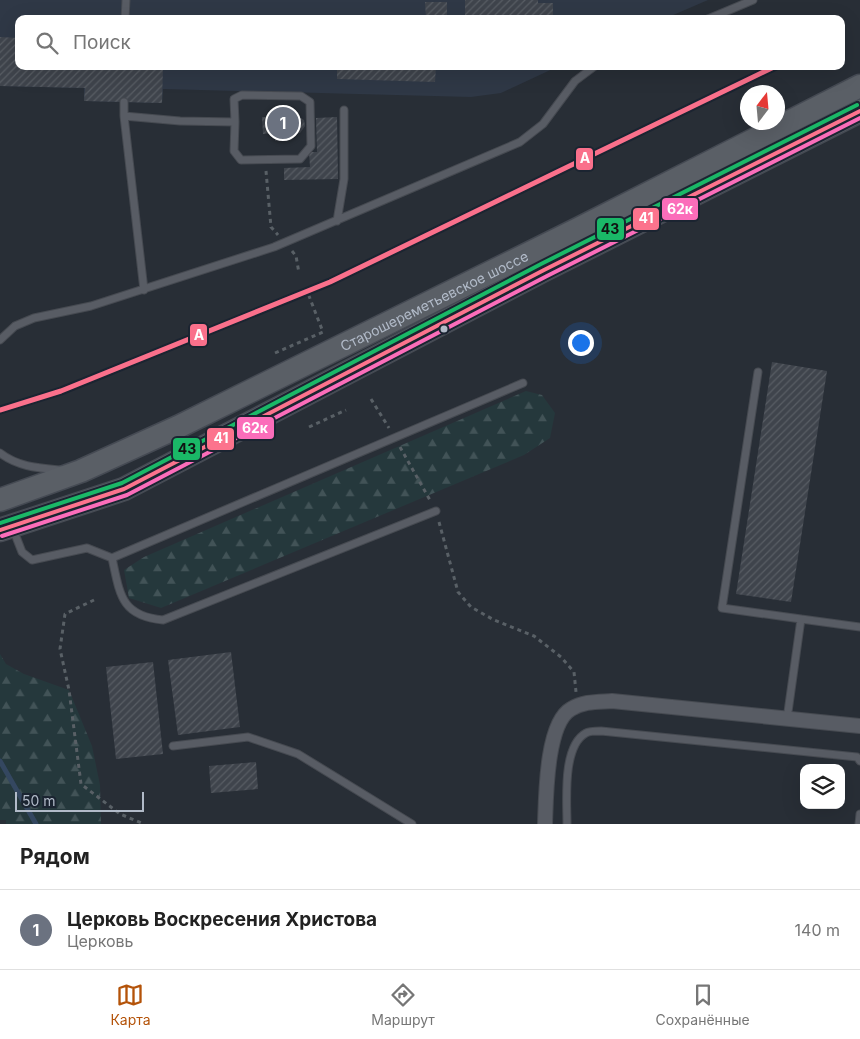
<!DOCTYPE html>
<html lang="ru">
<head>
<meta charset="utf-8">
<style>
	:root { --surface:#fff; --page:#f2f2f2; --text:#222; --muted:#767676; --line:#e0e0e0; --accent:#b45309 }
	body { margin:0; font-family:Inter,sans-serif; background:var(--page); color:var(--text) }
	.controls { position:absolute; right:15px; bottom:15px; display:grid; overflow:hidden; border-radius:10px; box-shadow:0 5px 20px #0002 }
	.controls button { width:45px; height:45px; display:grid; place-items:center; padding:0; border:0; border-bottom:1px solid var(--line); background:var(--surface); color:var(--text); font:25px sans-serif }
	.compass { position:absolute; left:740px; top:85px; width:45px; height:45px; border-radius:50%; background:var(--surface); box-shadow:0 5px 20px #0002; rotate:16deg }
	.scale { position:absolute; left:15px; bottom:12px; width:129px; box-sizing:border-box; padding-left:5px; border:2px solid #b1bac8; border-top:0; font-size:14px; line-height:18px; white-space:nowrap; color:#b1bac8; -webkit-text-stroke:4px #1b2431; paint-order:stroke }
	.you { position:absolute; left:580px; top:342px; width:18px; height:18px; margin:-12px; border:4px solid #fff; border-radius:50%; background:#1a73e8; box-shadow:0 0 0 8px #1a73e833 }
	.badge { display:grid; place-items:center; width:32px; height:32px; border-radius:50%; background:var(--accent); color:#fff; font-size:16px; font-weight:700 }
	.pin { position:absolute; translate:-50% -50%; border:2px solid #fff; box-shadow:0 1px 5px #0006 }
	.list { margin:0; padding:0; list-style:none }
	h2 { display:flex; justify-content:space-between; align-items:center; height:65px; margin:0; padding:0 20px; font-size:21px }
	h2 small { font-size:16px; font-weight:400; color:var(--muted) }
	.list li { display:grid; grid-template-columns:32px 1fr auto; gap:15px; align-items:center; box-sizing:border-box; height:80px; padding:0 20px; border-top:1px solid var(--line) }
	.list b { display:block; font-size:19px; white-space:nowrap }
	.list p { margin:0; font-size:16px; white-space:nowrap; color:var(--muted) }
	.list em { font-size:16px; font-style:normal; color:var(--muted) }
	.icon { flex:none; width:28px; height:28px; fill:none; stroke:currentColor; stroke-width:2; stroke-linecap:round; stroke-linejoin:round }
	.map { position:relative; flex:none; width:860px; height:824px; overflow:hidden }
	.search { position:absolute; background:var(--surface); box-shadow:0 5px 20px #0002; left:15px; right:15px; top:15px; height:55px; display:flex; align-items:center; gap:12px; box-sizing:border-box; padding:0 18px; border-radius:10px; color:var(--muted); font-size:19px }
	.sheet { height:145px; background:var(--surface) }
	nav { display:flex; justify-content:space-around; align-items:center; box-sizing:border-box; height:70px; border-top:1px solid var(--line); background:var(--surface); font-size:14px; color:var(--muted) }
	nav a { display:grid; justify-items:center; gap:2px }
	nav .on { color:var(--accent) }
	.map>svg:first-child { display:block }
	.airport { fill:#2f3846 }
	.forest { fill:url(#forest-firs) }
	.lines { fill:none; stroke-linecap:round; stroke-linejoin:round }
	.stream { stroke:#344760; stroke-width:5 }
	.building { fill:url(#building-hatch) }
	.lane-casing { stroke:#464a51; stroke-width:9 }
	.street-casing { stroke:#464a51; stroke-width:16 }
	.primary-casing { stroke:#454a53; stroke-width:25 }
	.path { stroke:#596066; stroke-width:3; stroke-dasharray:4 4; stroke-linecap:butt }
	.lane { stroke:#585c64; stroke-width:7 }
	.street { stroke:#585c64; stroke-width:14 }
	.primary { stroke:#5a5f66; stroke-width:22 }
	.bus-1-casing { stroke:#1b2431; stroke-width:8 }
	.bus-2-casing { stroke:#1b2431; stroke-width:8 }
	.bus-3-casing { stroke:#1b2431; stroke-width:8 }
	.bus-1 { stroke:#fc738d; stroke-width:4 }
	.bus-2 { stroke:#fb6dba; stroke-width:4 }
	.bus-3 { stroke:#1ab867; stroke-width:4 }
	.rail-1-casing { stroke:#1b2431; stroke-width:9 }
	.rail-1 { stroke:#fa708b; stroke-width:5 }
	.bus-dot { fill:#b1bac8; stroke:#1b2431; stroke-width:2 }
	.labels { text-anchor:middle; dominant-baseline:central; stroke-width:4.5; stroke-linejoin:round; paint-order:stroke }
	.street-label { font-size:14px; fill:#b1bac8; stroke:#1b2431 }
	.line-badge { stroke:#1b2431; stroke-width:2 }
	.badge-label { font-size:14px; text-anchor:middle; font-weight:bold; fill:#fff }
	.pale-badge-label { font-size:14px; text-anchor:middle; font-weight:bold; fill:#111 }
</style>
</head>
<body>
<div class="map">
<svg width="860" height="824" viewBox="0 0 860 824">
	<defs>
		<pattern id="forest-firs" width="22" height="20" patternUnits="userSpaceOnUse" patternTransform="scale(1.25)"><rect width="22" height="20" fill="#25383c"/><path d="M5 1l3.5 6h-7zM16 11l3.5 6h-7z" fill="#425357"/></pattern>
		<pattern id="building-hatch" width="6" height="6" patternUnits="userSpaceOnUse" patternTransform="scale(1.25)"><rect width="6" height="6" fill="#3f444c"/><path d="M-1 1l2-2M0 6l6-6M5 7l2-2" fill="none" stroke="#585d64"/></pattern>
	</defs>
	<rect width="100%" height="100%" fill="#282e36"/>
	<!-- airport -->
	<path class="airport" d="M0 0H708L664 19H19V66H559L501 93 471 97 163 89 162 103 84 101V88L0 86Z"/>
	<!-- forest -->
	<path class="forest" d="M526 391 542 395 555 413 550 438 524 455 161 608 129 598 124 570 144 557Z
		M0 654 6 664 24 674 69 690 92 746 100 785 101 824H6V820H0Z"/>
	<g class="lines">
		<!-- stream -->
		<path class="stream" d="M0 761 36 824"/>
	</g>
	<!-- building -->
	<path class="building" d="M465 0H538V3H553V19H465Z
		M425 2H447V19H426Z
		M0 37 19 38V66H163L162 103 84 101 85 88 0 86Z
		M321 66H436L435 82 337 79V70H321Z
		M275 107H290L291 116H297L304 120 305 126 300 133H292V140L275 141V133L263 134 262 117H275Z
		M337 117 338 179 284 180V168L310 167 309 152H317L316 118Z
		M772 362 827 371 791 602 736 594Z
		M231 652 240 727 178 735 168 660Z
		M153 662 163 754 116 759 106 667Z
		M256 762 258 789 211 793 209 766Z"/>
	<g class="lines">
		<!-- lane casing -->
		<g class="lane-casing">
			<path id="lane" d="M125 19 126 0
				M708 19 753 0
				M124 102V116
				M337 221 344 179V110
				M144 290 124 116 180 121 235 122 234 99 242 95 301 96 310 102 311 146 300 159 241 160 234 151 235 122
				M0 340 15 326 34 318 91 306 274 247 520 142 543 124 575 81 595 66
				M758 372 722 608 801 619
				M0 453C18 467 39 468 61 470
				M13 529 22 552 32 560 87 548 112 558C120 595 121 616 163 620L436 511
				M112 558 523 383
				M787 719 801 619 860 627
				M173 746 248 737 298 754 412 824
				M567 824C567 801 562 746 586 733 589 731 597 731 601 731L857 757 860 761
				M859 824 860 814"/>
		</g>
		<!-- street casing -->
		<g class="street-casing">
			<path id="street" d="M545 824C546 798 546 723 571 709 584 701 598 702 612 701L860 726"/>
		</g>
		<!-- primary casing -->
		<g class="primary-casing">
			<g id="primary">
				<path id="s1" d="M0 500 81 471 178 427 578 229 860 86"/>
				<path d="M0 530 124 489 544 270 860 111"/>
			</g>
		</g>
		<!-- path -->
		<path class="path" d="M266 171 271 227 278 235
			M292 251 296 256 299 273
			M275 353 323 332 309 296
			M371 399 389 428
			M309 427 346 410
			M400 447 431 502
			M439 522 458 592 471 607 494 620 534 636 561 657 574 672 576 692
			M94 600 65 614 60 649 69 690 81 784 120 814 144 824"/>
		<!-- lane -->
		<use href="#lane" class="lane"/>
		<!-- street -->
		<use href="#street" class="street"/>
		<!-- primary -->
		<use href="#primary" class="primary"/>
		<!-- bus-1 casing -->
		<g class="bus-1-casing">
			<path id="bus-1" d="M0 530 124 489 544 270 860 111"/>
		</g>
		<!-- bus-2 casing -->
		<g class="bus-2-casing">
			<path id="bus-2" d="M2 536 127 495 547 276 860 118"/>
		</g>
		<!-- bus-3 casing -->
		<g class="bus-3-casing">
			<path id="bus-3" d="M0 523 122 483 541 264 857 105"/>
		</g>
		<!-- bus-1 -->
		<use href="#bus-1" class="bus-1"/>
		<!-- bus-2 -->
		<use href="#bus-2" class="bus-2"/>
		<!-- bus-3 -->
		<use href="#bus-3" class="bus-3"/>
		<!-- rail-1 casing -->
		<g class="rail-1-casing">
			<path id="rail-1" d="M0 410 61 391 330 282 776 66"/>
		</g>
		<!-- rail-1 -->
		<use href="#rail-1" class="rail-1"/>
	</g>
	<!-- markers -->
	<circle class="bus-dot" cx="444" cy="329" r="4.5"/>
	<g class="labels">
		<!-- street labels -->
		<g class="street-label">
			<text stroke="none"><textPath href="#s1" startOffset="478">Старошереметьевское шоссе</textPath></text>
		</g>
	</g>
	<g class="line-badge">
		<rect x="575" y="147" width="19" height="24" rx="5" fill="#fa708b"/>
		<rect x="661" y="197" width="38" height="24" rx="5" fill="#fb6dba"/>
		<rect x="632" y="207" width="28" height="24" rx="5" fill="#fc738d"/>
		<rect x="596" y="217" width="29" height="24" rx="5" fill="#1ab867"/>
		<rect x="189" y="323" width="19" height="24" rx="5" fill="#fa708b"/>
		<rect x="236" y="416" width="39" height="24" rx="5" fill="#fb6dba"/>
		<rect x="206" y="427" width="29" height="24" rx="5" fill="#fc738d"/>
		<rect x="172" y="437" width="29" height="24" rx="5" fill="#1ab867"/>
	</g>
	<g class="badge-label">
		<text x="585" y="163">A</text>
		<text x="680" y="214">62к</text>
		<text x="646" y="223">41</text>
		<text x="199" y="340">A</text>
		<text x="255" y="433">62к</text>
		<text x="221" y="443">41</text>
	</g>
	<g class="pale-badge-label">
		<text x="610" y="234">43</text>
		<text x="187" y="454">43</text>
	</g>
</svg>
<div class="controls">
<button><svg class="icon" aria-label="layers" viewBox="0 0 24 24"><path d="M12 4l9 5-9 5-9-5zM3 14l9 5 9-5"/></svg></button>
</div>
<svg class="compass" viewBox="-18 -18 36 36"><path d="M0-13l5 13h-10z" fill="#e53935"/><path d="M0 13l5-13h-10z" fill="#767676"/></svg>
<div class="scale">50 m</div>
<div class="you"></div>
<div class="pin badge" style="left:283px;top:123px;background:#6b7280">1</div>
<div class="search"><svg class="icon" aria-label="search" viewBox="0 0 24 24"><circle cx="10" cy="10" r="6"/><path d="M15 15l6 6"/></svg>Поиск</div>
</div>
<section class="sheet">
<h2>Рядом<small></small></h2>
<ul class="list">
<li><span class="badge" style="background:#6b7280">1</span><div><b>Церковь Воскресения Христова</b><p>Церковь</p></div><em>140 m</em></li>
</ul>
</section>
<nav>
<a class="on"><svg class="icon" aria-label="map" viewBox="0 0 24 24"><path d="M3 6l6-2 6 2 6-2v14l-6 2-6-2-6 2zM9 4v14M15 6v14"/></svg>Карта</a>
<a><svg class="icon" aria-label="directions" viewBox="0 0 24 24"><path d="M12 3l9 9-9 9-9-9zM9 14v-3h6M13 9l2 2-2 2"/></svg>Маршрут</a>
<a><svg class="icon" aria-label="saved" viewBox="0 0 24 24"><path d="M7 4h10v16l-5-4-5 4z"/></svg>Сохранённые</a>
</nav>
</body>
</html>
